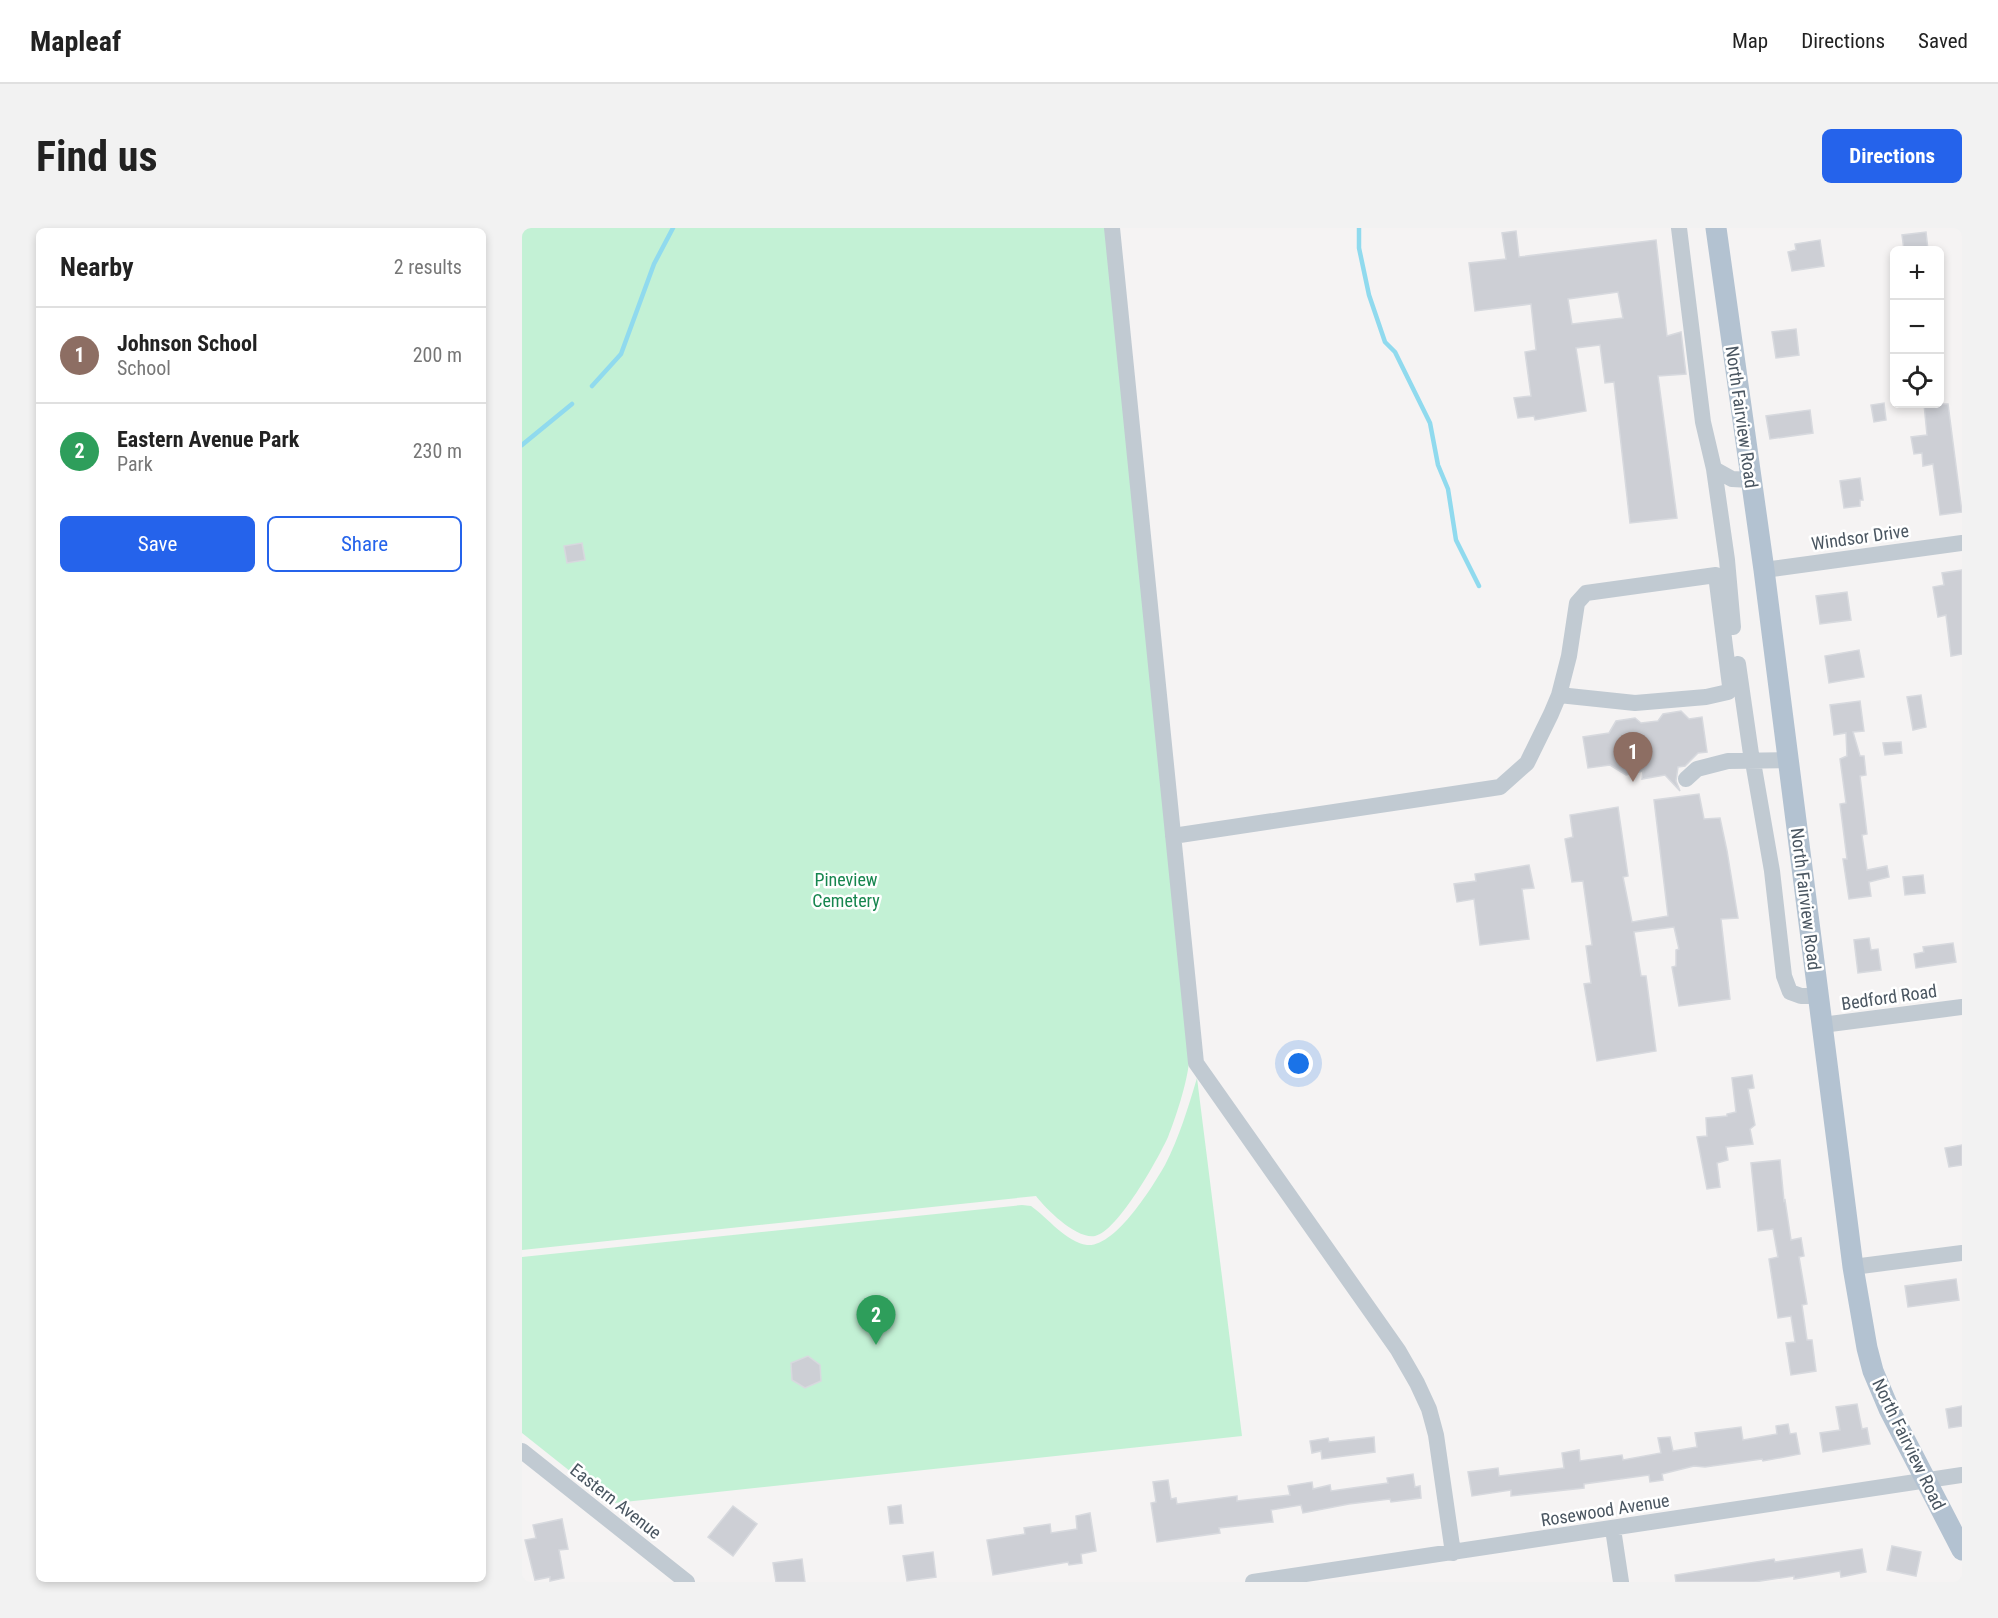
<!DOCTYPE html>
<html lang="en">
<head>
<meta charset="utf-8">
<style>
	:root { --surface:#fff; --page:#f2f2f2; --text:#222; --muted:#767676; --line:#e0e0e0; --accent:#2563eb }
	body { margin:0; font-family:"Roboto Condensed",sans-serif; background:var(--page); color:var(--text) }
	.controls { position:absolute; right:18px; top:18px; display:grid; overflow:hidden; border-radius:9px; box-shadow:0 3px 9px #0003 }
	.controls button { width:54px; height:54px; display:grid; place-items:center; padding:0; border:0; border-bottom:2px solid var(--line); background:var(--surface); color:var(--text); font:30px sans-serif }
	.you { position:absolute; left:777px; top:836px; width:21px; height:21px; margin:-15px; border:4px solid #fff; border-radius:50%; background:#1a73e8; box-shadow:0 0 0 9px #1a73e833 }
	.badge { display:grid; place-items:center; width:39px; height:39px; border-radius:50%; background:var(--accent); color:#fff; font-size:20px; font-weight:700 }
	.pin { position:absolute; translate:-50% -50px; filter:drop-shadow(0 2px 3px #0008) }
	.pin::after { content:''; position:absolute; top:32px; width:21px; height:18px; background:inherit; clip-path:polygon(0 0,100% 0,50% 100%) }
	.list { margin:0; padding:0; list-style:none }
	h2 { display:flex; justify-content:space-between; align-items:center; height:78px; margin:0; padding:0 24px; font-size:26px }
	h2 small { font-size:20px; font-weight:400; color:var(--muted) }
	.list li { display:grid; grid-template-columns:39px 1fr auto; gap:18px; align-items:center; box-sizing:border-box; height:96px; padding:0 24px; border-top:2px solid var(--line) }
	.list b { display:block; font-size:22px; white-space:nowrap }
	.list p { margin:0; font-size:20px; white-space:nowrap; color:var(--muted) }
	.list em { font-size:20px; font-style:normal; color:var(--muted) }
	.actions { display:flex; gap:12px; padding:18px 24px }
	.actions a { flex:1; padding:14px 0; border:2px solid var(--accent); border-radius:9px; text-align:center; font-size:21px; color:var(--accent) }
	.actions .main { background:var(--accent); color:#fff }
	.icon { flex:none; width:33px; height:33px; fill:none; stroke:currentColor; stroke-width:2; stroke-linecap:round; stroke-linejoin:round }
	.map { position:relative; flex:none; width:1440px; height:1354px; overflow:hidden; border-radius:9px }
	header { display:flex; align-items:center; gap:36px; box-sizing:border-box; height:84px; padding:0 30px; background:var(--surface); border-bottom:2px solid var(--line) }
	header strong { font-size:28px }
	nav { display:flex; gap:33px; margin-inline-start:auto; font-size:21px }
	.intro { display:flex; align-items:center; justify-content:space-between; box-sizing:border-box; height:144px; padding:0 36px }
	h1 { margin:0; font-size:42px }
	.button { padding:15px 27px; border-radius:9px; background:var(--accent); color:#fff; font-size:21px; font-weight:700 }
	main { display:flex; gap:36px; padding:0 36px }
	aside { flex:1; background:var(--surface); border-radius:9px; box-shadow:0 3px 9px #0003 }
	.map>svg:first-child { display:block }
	.green { fill:#c3f1d5 }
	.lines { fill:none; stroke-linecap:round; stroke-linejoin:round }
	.stream { stroke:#90daee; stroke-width:4.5 }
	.building { fill:#cdcfd5; stroke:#d7d9de; stroke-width:1.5; fill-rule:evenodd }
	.minor { stroke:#c1cad2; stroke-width:16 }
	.major { stroke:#b3c2d1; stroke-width:21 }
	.labels { text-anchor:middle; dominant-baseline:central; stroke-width:5; stroke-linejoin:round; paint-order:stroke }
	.street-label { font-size:18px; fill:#4a5661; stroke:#fff }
	.park-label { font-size:18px; fill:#17864f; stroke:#fff }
</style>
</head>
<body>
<header>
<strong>Mapleaf</strong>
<nav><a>Map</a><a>Directions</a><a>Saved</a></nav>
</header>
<div class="intro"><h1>Find us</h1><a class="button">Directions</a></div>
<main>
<aside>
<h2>Nearby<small>2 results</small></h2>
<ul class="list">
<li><span class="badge" style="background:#8d6e63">1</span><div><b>Johnson School</b><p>School</p></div><em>200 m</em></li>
<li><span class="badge" style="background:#2e9e5b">2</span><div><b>Eastern Avenue Park</b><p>Park</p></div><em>230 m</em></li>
</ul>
<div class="actions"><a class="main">Save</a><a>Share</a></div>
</aside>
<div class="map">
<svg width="1440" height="1354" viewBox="0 0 1440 1354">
	<rect width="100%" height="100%" fill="#f5f3f3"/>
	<!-- green -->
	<path class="green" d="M0 0H583L667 834C665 855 654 889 646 909 636 931 596 1003 573 1008 554 1011 525 982 514 968L0 1022Z
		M675 850 720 1208 93 1275 73 1263 0 1205V1029L500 977 509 978C526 990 544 1014 565 1017 593 1020 631 958 643 937 657 910 666 880 675 850Z"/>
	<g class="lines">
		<!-- stream -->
		<path class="stream" d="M837 0V20L847 67 863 114 873 124 908 195 916 237 926 261 934 312 957 358
			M70 158 99 126 132 36 151 0
			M0 217 50 176"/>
	</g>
	<!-- building -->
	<path class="building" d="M994 3 997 29 1134 12 1145 108 1159 104 1164 146 1136 148 1155 290 1108 295 1092 154 1083 155 1078 117 1054 120 1064 183 1013 192 1012 188 996 190 992 170 1009 168 1003 124 1014 122 1009 76 953 83 947 35 984 31 980 5ZM1096 64 1101 90 1050 96 1046 71Z
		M1404 4 1406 22H1382L1380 7Z
		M1298 12 1302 38 1270 43 1266 24 1274 22 1273 16Z
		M1274 101 1277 127 1254 130 1250 104Z
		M1362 175 1364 192 1352 194 1349 177Z
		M1402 176H1426L1440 284 1418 287 1411 236 1401 238 1400 225 1392 226 1389 209 1405 207Z
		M1288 182 1291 205 1248 211 1244 188Z
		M1338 250 1341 272H1338V278L1322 280 1318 253Z
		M60 315 63 332 45 335 42 318Z
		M1440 342V426L1429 428 1424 387 1416 389 1411 359 1422 357 1420 345Z
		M1325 364 1329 392 1298 396 1294 368Z
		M1337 422 1342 449 1307 455 1303 428Z
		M1399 467 1404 499 1391 502 1385 469Z
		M1338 473 1342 503 1331 504 1338 528H1342L1344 547 1338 548 1345 606 1340 607 1345 642 1365 638 1367 649 1347 654 1349 668 1327 671 1321 631H1325L1318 576 1324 575 1318 531 1325 528 1324 505 1312 507 1308 477Z
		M1159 483 1167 491 1180 489 1185 524 1176 525 1163 538 1156 539 1154 553 1158 563 1143 547 1120 551 1121 543 1104 547 1088 537 1066 540 1061 509 1087 505 1094 493 1113 490 1119 495 1136 493 1141 486Z
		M1379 514 1380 525 1363 527 1361 515Z
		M1177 566 1182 591 1198 590 1205 623 1216 690 1199 691 1208 771 1157 778 1150 739 1154 738V722L1157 721 1152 699 1112 704 1119 748H1124L1134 823 1075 833 1062 756 1069 755 1064 718 1070 717 1061 653 1050 654 1043 611 1051 609 1048 587 1096 579 1106 648 1101 649 1110 694 1146 688 1132 572Z
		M1007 637 1012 660 1000 661 1007 711 958 717 952 671 935 674 932 656 954 653 953 646Z
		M1401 647 1403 665 1383 667 1381 649Z
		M1347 710 1349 722 1356 721 1359 742 1336 745 1332 712Z
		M1431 715 1434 734 1394 740 1392 726 1402 724 1401 719Z
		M1230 847 1232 860 1226 861 1233 897 1228 901 1231 916 1204 919 1206 932 1195 935 1198 959 1185 961 1175 909 1185 908 1184 890 1205 888V886L1214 884 1210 850Z
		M1440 917V937L1427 939 1423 920Z
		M1258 932 1262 973 1263 972 1269 1012 1279 1010 1282 1028 1277 1029 1285 1076 1280 1077 1285 1112H1290L1294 1143 1269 1147 1264 1115 1273 1114 1269 1088 1256 1090 1247 1031 1256 1029 1251 1001 1236 1003 1229 935Z
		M1434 1051 1437 1072 1386 1079 1383 1058Z
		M286 1128 298 1137 299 1153 283 1160 270 1152 269 1135Z
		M1335 1176 1340 1201 1345 1200 1348 1216 1301 1224 1298 1205 1318 1202 1314 1179Z
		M1440 1178V1198L1427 1200 1424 1181Z
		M1266 1196 1268 1206 1274 1205 1278 1226 1241 1233 1240 1231 1183 1239 1172 1238 1140 1246 1141 1252 1128 1254 1127 1247 1062 1256V1260L1025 1264 989 1268V1262L950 1268 946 1244 976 1240 977 1248 1042 1240 1040 1225 1057 1222 1058 1233 1100 1227 1101 1232 1139 1225 1136 1210 1148 1209 1151 1223 1175 1219 1173 1205 1219 1199 1221 1212 1255 1206 1254 1198Z
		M852 1209 853 1224 800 1231 799 1223 790 1225 788 1213 806 1210 807 1214Z
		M891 1246 893 1259 898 1258 899 1270 869 1274 868 1271 827 1276 781 1285 779 1277 749 1282 751 1294 697 1300 698 1305 635 1314 629 1275 634 1274 631 1254 646 1252 649 1271 654 1270 655 1276 715 1268V1273L768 1267 766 1258 790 1254 791 1261 808 1257 809 1263 866 1255 865 1250Z
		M379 1277 381 1295 368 1296 366 1279Z
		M211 1278 235 1296 211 1328 186 1309Z
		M568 1285 574 1323 559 1326 560 1335 547 1337 546 1334 471 1347 465 1312 503 1306 502 1300 528 1296 529 1305 555 1301 554 1288Z
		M40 1291 46 1321 37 1322 42 1350 28 1353V1349L13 1352 3 1312 14 1310 11 1297Z
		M1370 1318 1399 1324 1394 1348 1365 1342Z
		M1340 1321 1344 1344 1319 1349 1318 1343 1272 1351V1348L1232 1354H1154L1153 1347 1252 1331 1253 1334Z
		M411 1324 414 1349 385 1353 381 1328Z
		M280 1331 283 1354H254L251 1335Z"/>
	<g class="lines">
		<!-- minor -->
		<path class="minor" d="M590 0 674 835 876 1122 895 1155 907 1181 914 1207 931 1325
			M1157 0 1181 194 1192 241 1205 332 1211 399
			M1192 241 1210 251 1229 252
			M1242 342 1440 315
			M1216 436 1230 533
			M1231 534 1250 643 1262 748 1268 764 1279 768H1296
			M1164 551 1175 541 1206 533 1266 532
			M651 608 978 559 1005 535 1029 486 1037 467 1047 428 1055 375 1064 365 1194 347 1208 458 1206 464 1184 469 1113 475 1037 467
			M1300 797 1440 779
			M1331 1039 1440 1025
			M0 1223 165 1354
			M1091 1301 1099 1354
			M731 1354 1440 1247"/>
		<!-- major -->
		<path class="major" d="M1194 0 1242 342 1331 1039 1345 1120 1351 1143 1367 1181 1440 1322"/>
	</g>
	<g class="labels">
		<!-- street labels -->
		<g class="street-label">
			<text transform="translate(1220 189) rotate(82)">North Fairview Road</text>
			<text transform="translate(1338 309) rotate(-8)">Windsor Drive</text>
			<text transform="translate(1284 671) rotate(83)">North Fairview Road</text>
			<text transform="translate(1367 769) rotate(-8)">Bedford Road</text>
			<text transform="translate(1387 1216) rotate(64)">North Fairview Road</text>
			<text transform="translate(94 1273) rotate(38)">Eastern Avenue</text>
			<text transform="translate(1083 1282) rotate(-9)">Rosewood Avenue</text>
		</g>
		<!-- park labels -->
		<g class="park-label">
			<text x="324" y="651">Pineview<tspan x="324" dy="21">Cemetery</tspan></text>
		</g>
	</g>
</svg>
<div class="controls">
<button>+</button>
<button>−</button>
<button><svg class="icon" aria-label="locate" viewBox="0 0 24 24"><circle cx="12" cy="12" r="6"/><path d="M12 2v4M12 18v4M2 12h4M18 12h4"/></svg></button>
</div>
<div class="you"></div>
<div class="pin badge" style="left:1111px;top:554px;background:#8d6e63">1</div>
<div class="pin badge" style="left:354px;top:1117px;background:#2e9e5b">2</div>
</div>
</main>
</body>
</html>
